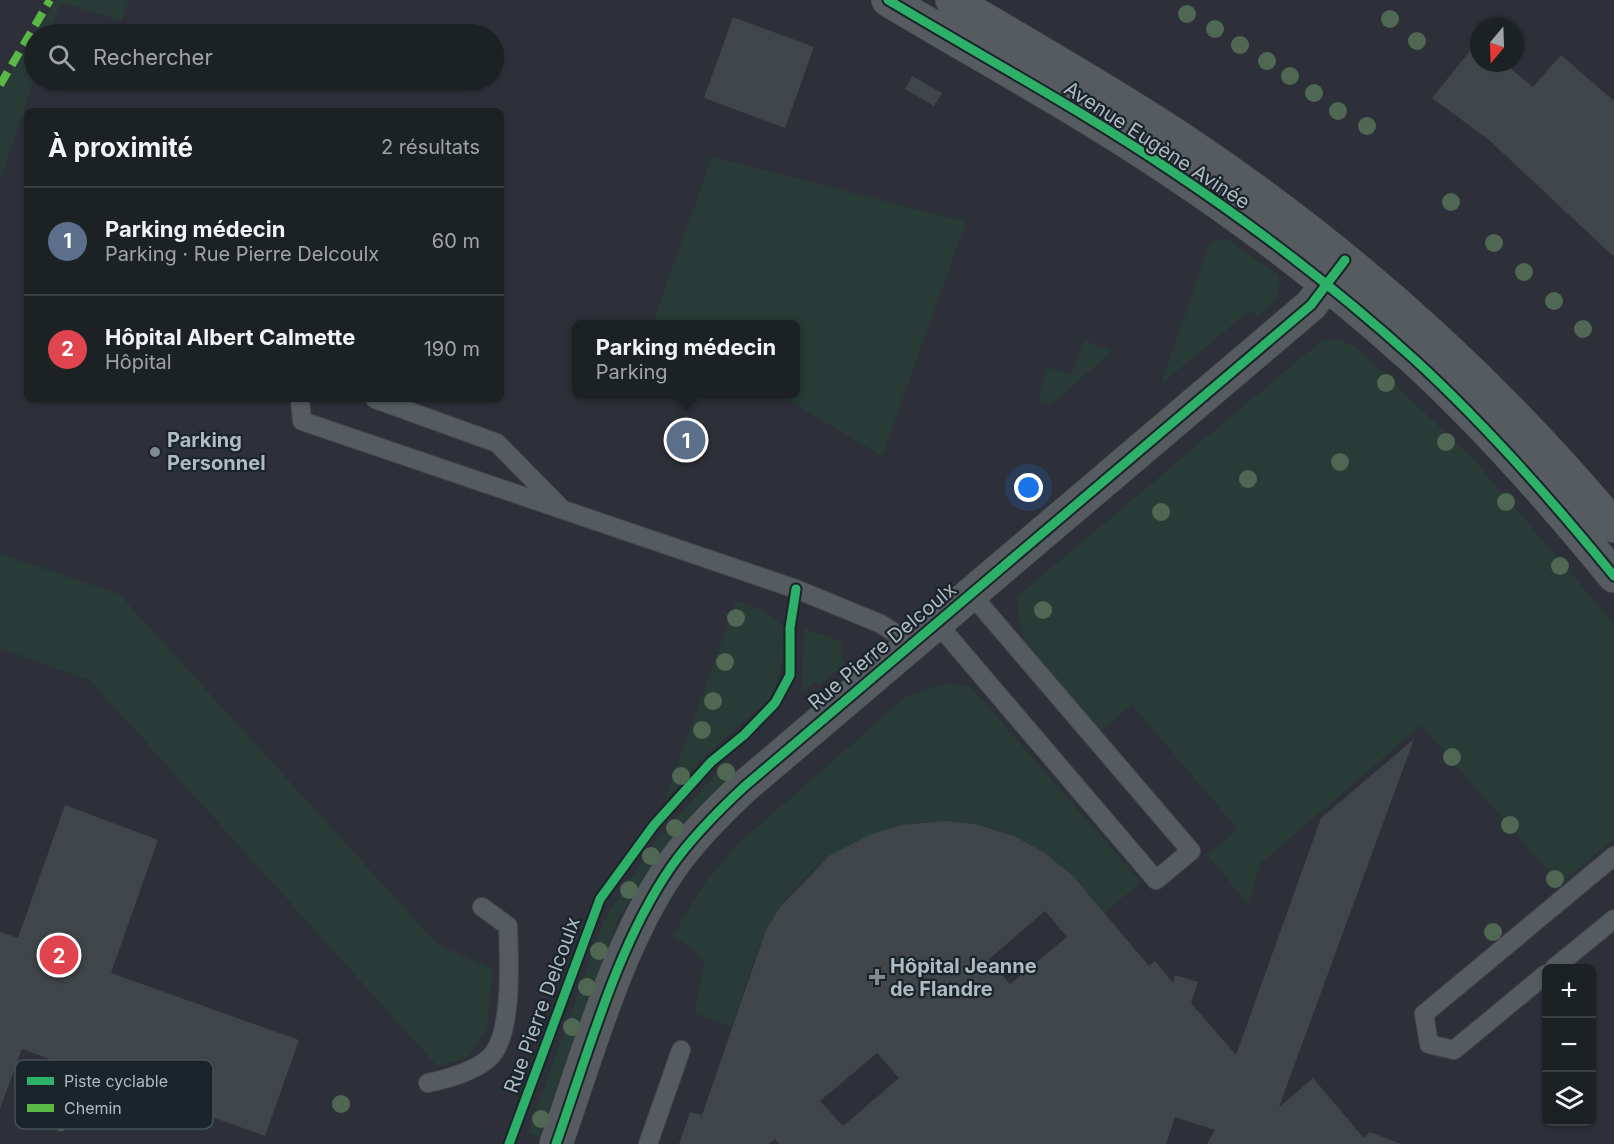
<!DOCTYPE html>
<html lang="fr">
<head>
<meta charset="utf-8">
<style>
	:root { --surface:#1c2224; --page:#252a2c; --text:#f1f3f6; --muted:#a0a4a6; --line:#3a3f41; --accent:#7f898f }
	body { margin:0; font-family:Inter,sans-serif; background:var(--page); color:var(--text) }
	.controls { position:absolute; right:18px; bottom:18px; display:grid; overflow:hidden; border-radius:9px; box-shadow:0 2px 4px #0004 }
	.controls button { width:54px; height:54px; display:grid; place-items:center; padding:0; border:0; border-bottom:2px solid var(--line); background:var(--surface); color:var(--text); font:30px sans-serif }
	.compass { position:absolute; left:1470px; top:18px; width:54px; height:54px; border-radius:50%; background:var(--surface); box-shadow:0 2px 4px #0004; rotate:199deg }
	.you { position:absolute; left:1029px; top:488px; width:21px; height:21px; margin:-15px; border:4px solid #fff; border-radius:50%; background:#1a73e8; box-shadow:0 0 0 9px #1a73e833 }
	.badge { display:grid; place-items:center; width:39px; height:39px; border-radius:50%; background:var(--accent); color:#fff; font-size:20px; font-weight:700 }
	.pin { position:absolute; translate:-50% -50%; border:3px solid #fff; box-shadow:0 2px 6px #0006 }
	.popup { position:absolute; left:572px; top:320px; width:228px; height:78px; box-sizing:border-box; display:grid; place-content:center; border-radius:9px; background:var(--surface); filter:drop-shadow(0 2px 4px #0005); font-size:20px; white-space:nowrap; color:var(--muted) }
	.popup b { font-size:22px; color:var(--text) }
	.popup::after { content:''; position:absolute; left:50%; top:100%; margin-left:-12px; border:12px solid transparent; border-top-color:var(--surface) }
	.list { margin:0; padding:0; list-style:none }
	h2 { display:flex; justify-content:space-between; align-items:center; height:78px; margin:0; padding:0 24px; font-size:26px }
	h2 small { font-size:20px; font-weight:400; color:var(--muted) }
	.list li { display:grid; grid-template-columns:39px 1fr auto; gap:18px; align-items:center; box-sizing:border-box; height:108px; padding:0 24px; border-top:2px solid var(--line) }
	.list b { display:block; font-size:22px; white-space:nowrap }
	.list p { margin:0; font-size:20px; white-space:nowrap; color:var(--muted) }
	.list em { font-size:20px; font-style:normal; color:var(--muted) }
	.icon { flex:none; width:33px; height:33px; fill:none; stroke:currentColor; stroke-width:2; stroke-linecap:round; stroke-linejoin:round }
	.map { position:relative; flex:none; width:1614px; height:1144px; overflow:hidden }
	.search { position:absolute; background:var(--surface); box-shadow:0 2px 4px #0004; left:24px; top:24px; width:480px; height:66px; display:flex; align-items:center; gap:15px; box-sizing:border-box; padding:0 21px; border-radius:33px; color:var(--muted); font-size:22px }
	.panel { position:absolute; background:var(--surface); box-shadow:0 2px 4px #0004; left:24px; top:108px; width:480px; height:294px; border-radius:9px }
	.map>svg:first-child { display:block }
	.medical { fill:#2e3039; fill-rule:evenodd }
	.green { fill:#293b36 }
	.building { fill:#3f4548; fill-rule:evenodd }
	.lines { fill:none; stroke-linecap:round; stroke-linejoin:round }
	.service-casing { stroke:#44484b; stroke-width:20 }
	.tertiary-casing { stroke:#44484b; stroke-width:34 }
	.service { stroke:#555b5f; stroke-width:18 }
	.tertiary { stroke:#555b5f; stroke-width:33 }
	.quiet { stroke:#58b947; stroke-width:8; stroke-dasharray:15 8; stroke-linecap:butt }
	.cycleway-casing { stroke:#1a242a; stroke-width:13 }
	.cycleway { stroke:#2db169; stroke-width:9 }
	.tree { fill:#4f6753 }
	.poi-dot { fill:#7f898f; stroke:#1a242a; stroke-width:2 }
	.labels { text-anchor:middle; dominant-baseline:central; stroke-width:4.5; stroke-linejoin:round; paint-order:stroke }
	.street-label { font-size:20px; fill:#afbbc2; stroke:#1a242a }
	.poi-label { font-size:20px; font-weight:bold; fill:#afbbc2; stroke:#1a242a; text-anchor:start }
	.key { fill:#1a242a; stroke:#475158; stroke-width:1.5 }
	.key-label { font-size:16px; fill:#afbbc2 }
</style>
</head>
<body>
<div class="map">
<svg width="1614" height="1144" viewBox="0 0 1614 1144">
	<rect width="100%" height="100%" fill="#262d30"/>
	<!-- medical -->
	<path class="medical" d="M0 0H1614V1144H0ZM1479 27H1515V63H1479ZM34 34H494V80H34ZM27 111H501V399H27ZM576 324H795V394H576ZM1546 968H1592V1122H1546Z"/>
	<!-- green -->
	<path class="green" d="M56 0H129L121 21 61 2 50 34H35Z
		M34 35V79L0 180V90Z
		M712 157 966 222 882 456 778 394H795V324H664L654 319Z
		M1227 239 1278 275C1282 297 1274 303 1258 317L1250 310 1161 384 1210 243Z
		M1340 339 1358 349 1474 460 1614 624V839L1560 884 1421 725 1261 863 1248 904 1208 855 1238 829 1132 705 1101 731 1026 643 1019 619 1018 596 1321 341Z
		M1084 340 1112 351 1051 405 1038 401 1047 367 1071 375Z
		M0 554 119 594 438 945 493 969 487 1029 468 1057 437 1066 91 681 0 648Z
		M736 601 762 609 777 620 782 628 785 648 774 694 705 756 664 802Z
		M805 629 841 641 844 665 820 685 814 682 801 693Z
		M947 684 970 686 1141 882 1104 913C1085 889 1066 866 1039 850 952 794 836 824 779 909 756 944 746 988 732 1027L695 1013 704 962 691 948 672 936 707 880 737 845 907 696Z
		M728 761 737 771 663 851 620 914 539 1137 528 1133 605 918 659 836Z"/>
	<!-- building -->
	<path class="building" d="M733 17 814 47 785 128 704 98Z
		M1478 41 1479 63H1504L1533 87 1561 55 1614 101V257L1489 140 1432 98Z
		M912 76 942 93 934 106 905 89Z
		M1414 739 1279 1107 1313 1078 1364 1138 1370 1132 1401 1144H1207L1215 1130 1175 1117 1166 1144H779L775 1139 769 1144H679L690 1112 702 1115 766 930 780 907 829 856 869 835 901 825 945 821 975 824 1014 836 1045 853 1073 876 1149 966 1155 961 1173 983 1175 975 1198 982 1191 1003 1236 1055 1321 818ZM1045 911 1067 937 1010 984 989 959ZM877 1053 899 1078 843 1126 820 1101Z
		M65 805 158 840 111 973 299 1040 265 1136 22 1049 0 1109V932L18 938Z"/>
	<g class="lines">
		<!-- service casing -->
		<g class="service-casing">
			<path id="service" d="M300 399 302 421 796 589 881 624 912 644
				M375 399 497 443 560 507
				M937 623 1156 880 1191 851 971 594
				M1554 968 1614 919
				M1546 974 1454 1050 1429 1044 1424 1014 1614 856
				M428 1083C447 1079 479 1070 492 1055 513 1030 509 958 508 926L482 907
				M648 1144 681 1050"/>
		</g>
		<!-- tertiary casing -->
		<g class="tertiary-casing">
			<path id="tertiary" d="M888 0C983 57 1081 110 1173 172 1257 228 1339 291 1414 359 1487 426 1552 500 1614 576
				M952 0C1028 45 1106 89 1180 138 1344 247 1488 375 1614 526
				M556 1144C588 1054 617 945 671 867 692 837 718 811 745 786L1311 305 1345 260"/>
		</g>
		<!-- service -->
		<use href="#service" class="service"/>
		<!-- tertiary -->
		<use href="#tertiary" class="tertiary"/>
		<!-- quiet -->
		<path class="quiet" d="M0 85 50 0"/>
		<!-- cycleway casing -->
		<g class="cycleway-casing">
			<path id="cycleway" d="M888 0C983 57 1081 110 1173 172 1257 228 1339 291 1414 359 1487 426 1552 500 1614 576
				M509 1144 600 899 654 825 711 762 744 735 775 703 790 675V628L796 589
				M556 1144C588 1054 617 945 671 867 692 837 718 811 745 786L1311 305 1345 260"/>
		</g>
		<!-- cycleway -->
		<use href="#cycleway" class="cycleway"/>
	</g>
	<!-- trees -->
	<g class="tree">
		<circle cx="1187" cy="14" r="9"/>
		<circle cx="1390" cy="19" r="9"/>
		<circle cx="1215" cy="29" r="9"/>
		<circle cx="1417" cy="41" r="9"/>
		<circle cx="1240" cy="45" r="9"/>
		<circle cx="1267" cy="61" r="9"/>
		<circle cx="1290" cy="76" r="9"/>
		<circle cx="1314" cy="93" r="9"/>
		<circle cx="1338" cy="111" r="9"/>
		<circle cx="1367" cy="126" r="9"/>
		<circle cx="1451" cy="202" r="9"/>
		<circle cx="1494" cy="243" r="9"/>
		<circle cx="1524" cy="272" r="9"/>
		<circle cx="1554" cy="301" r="9"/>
		<circle cx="1583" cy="329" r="9"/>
		<circle cx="1386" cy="383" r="9"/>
		<circle cx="1446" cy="442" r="9"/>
		<circle cx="1340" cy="462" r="9"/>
		<circle cx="1248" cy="479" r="9"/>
		<circle cx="1506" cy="502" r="9"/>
		<circle cx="1161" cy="512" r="9"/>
		<circle cx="1560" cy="566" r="9"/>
		<circle cx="1043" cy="610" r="9"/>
		<circle cx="736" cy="618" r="9"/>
		<circle cx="725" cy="662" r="9"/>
		<circle cx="713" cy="701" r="9"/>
		<circle cx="702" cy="730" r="9"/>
		<circle cx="1452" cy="757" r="9"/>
		<circle cx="726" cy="772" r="9"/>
		<circle cx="681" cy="776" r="9"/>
		<circle cx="1510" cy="825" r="9"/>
		<circle cx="675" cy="828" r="9"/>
		<circle cx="651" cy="856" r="9"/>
		<circle cx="1555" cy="879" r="9"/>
		<circle cx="629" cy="890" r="9"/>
		<circle cx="1493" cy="932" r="9"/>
		<circle cx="599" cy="951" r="9"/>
		<circle cx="587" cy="987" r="9"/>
		<circle cx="572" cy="1027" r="9"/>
		<circle cx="341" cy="1104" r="9"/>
		<circle cx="541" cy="1119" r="9"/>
		<circle cx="61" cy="1122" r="9"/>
	</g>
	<!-- markers -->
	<g class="poi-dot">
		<circle cx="155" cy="452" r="6"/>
		<path d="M874 968h6v6h6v6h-6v6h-6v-6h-6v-6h6z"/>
	</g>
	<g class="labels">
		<!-- street labels -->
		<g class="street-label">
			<text transform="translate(1157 145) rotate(33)">Avenue Eugène Avinée</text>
			<text transform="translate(882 646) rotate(-40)">Rue Pierre Delcoulx</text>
			<text transform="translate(542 1005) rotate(-70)">Rue Pierre Delcoulx</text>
		</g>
		<!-- poi labels -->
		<g class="poi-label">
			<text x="167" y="440">Parking<tspan x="167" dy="23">Personnel</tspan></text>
			<text x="890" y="966">Hôpital Jeanne<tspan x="890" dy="23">de Flandre</tspan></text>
		</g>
	</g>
	<!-- legend -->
	<rect x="15" y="1060" width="198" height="69" rx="9" class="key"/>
	<rect x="27" y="1077" width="27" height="8" fill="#2db169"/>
	<rect x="27" y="1104" width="27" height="8" fill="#58b947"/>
	<g class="key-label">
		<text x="64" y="1087">Piste cyclable</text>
		<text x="64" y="1114">Chemin</text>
	</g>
</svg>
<div class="controls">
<button>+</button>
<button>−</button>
<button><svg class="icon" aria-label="layers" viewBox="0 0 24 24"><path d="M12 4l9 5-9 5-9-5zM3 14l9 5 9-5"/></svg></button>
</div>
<svg class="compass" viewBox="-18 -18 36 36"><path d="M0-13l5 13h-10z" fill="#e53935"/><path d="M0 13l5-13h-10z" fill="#a0a4a6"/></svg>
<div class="you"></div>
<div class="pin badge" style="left:686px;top:440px;background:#5c6f8a">1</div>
<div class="popup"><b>Parking médecin</b>Parking</div>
<div class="pin badge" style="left:59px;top:955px;background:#e0444e">2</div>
<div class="search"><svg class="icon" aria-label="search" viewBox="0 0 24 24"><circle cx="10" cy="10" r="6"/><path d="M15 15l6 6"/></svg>Rechercher</div>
<section class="panel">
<h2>À proximité<small>2 résultats</small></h2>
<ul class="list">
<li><span class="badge" style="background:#5c6f8a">1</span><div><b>Parking médecin</b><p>Parking · Rue Pierre Delcoulx</p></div><em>60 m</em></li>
<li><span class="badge" style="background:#e0444e">2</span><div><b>Hôpital Albert Calmette</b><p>Hôpital</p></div><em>190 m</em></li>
</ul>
</section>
</div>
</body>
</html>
